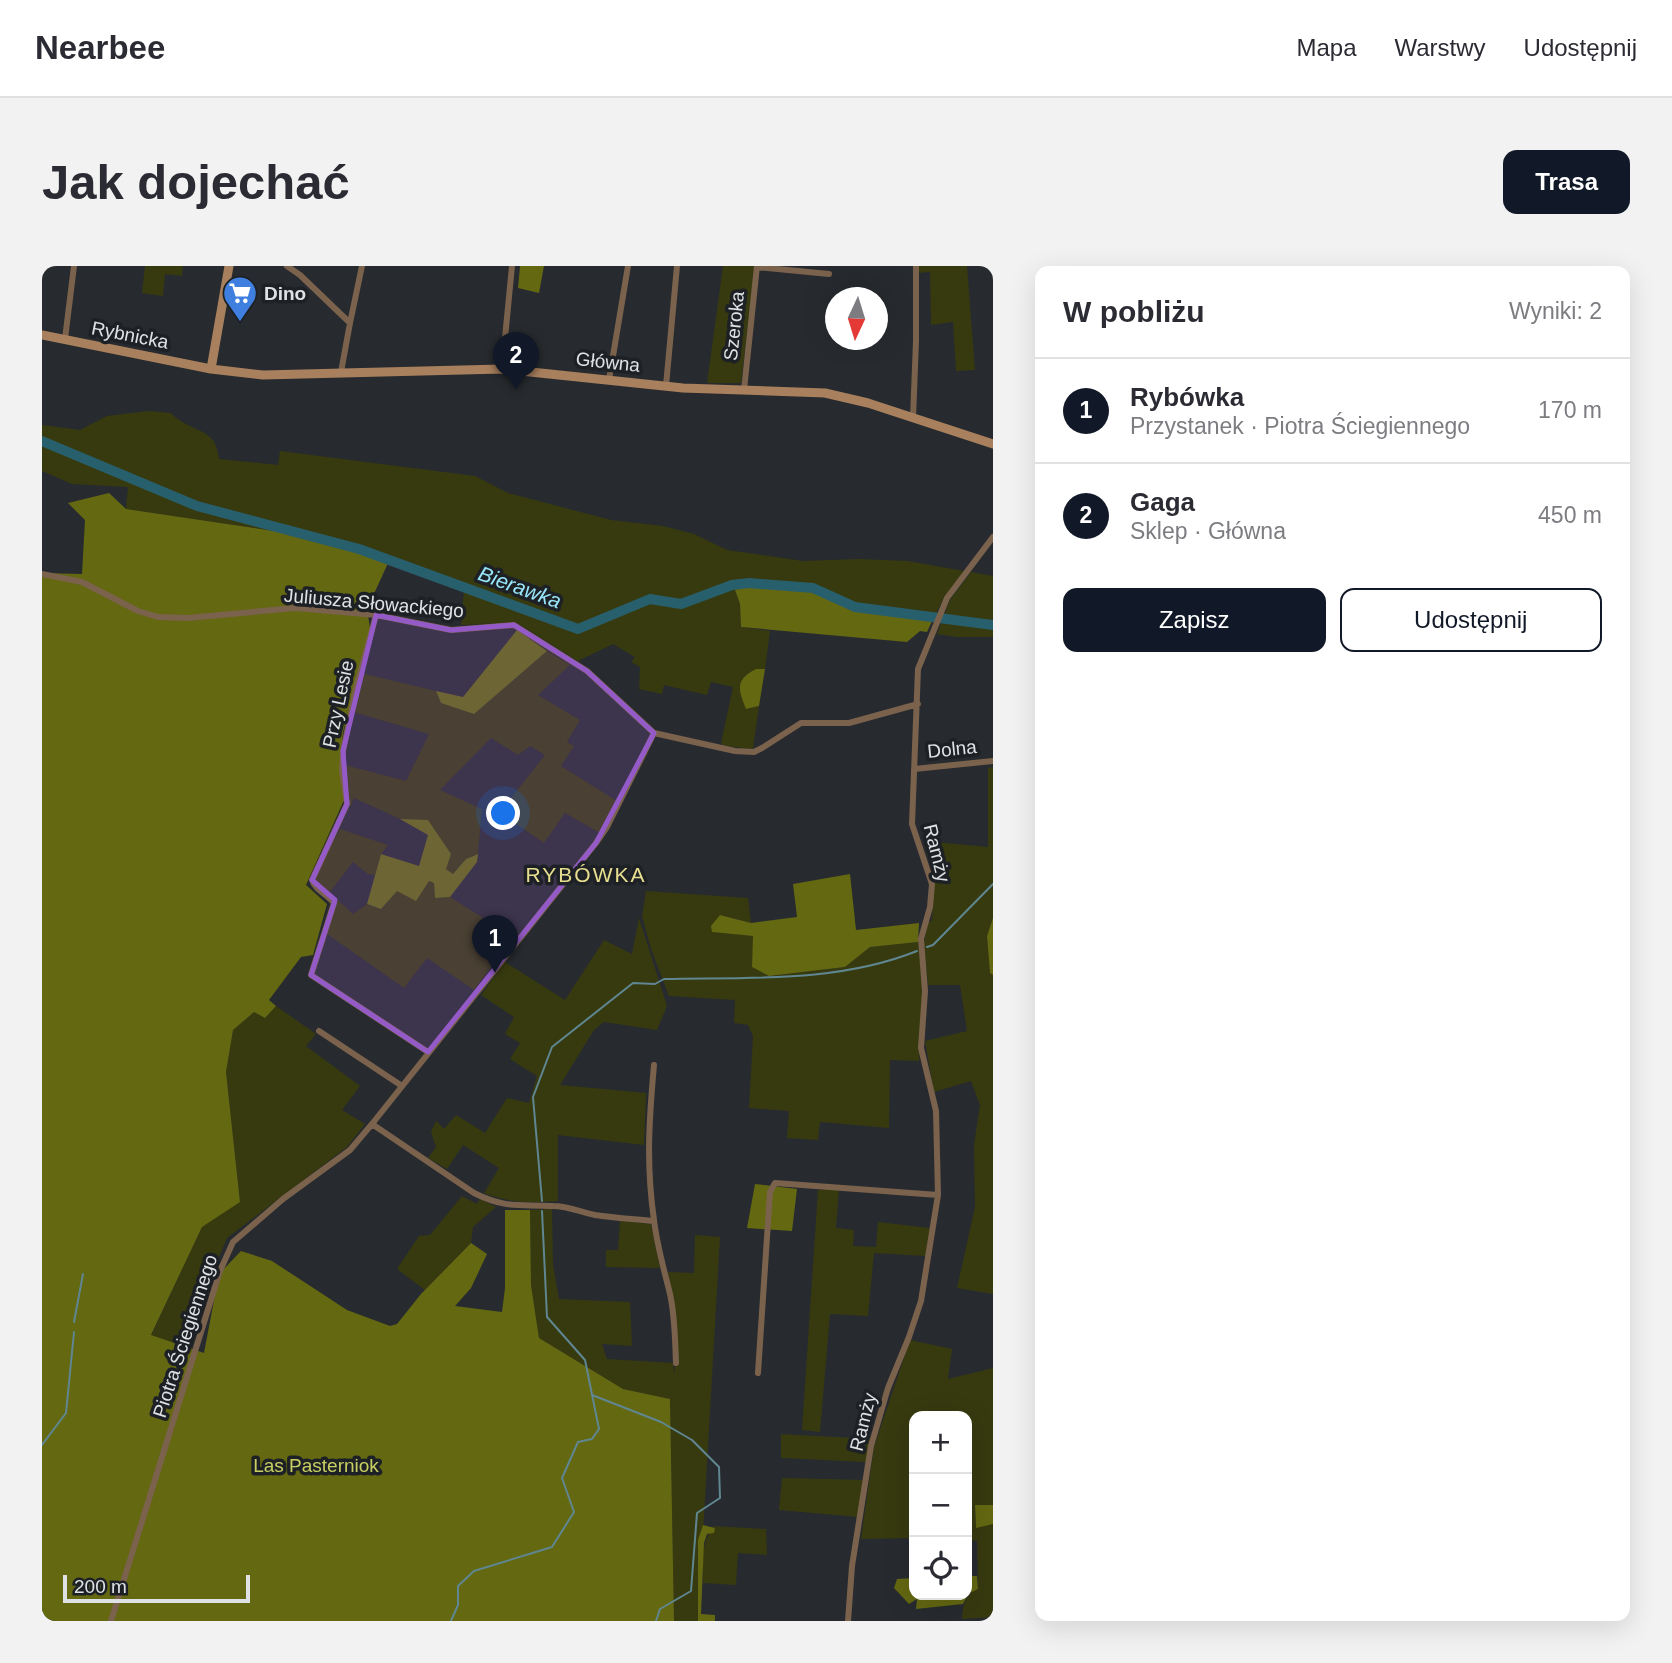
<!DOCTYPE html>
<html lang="pl">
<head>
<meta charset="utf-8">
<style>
	:root { --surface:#fff; --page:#f2f2f3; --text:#2b2b33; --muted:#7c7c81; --line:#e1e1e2; --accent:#111827 }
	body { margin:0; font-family:Arial,sans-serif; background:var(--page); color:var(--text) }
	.controls { position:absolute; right:21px; bottom:21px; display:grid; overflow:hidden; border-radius:14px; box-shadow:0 7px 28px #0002 }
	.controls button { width:63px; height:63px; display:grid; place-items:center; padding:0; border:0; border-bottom:2px solid var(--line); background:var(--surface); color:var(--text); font:35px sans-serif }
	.compass { position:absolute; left:783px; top:21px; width:63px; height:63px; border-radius:50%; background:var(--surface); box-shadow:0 7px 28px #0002; rotate:184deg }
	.scale { position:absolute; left:21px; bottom:18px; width:187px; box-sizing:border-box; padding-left:7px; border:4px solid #dfe2e4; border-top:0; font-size:19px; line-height:24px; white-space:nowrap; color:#dfe2e4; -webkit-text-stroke:5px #1d2125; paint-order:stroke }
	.you { position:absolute; left:462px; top:548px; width:24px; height:24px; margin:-18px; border:5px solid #fff; border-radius:50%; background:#1a73e8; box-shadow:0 0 0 10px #1a73e833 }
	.badge { display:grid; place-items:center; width:46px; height:46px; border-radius:50%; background:var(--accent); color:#fff; font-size:23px; font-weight:700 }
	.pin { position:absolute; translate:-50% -58px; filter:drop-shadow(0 2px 4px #0008) }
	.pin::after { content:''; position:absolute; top:37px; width:24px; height:21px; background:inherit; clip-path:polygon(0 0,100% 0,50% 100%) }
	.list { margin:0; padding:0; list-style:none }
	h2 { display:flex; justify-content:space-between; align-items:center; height:91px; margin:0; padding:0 28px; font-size:30px }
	h2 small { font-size:23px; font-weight:400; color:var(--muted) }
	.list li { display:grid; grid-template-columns:46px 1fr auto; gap:21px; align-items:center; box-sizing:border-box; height:105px; padding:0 28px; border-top:2px solid var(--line) }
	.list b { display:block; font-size:26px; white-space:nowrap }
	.list p { margin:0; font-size:23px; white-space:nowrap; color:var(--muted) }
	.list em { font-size:23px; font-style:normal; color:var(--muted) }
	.actions { display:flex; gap:14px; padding:21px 28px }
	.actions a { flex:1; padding:16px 0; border:2px solid var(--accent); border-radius:14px; text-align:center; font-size:24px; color:var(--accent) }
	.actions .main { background:var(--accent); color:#fff }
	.icon { flex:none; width:38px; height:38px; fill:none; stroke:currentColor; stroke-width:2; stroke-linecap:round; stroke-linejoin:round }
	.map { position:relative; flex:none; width:951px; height:1355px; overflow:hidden; border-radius:14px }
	header { display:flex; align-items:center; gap:42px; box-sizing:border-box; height:98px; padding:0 35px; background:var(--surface); border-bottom:2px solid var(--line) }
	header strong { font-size:33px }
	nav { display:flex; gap:38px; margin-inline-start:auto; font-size:24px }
	.intro { display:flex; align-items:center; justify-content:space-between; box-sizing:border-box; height:168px; padding:0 42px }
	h1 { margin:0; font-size:49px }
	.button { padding:18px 32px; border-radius:14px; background:var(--accent); color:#fff; font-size:24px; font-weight:700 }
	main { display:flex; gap:42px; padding:0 42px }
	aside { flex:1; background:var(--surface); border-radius:14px; box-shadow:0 7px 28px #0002 }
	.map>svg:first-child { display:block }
	.green { fill:#373a0f }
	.forest { fill:#646811 }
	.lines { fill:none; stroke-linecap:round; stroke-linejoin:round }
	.stream { stroke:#5f8691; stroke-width:2 }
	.river { stroke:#285f6d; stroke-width:10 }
	.street { stroke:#7b624c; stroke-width:6 }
	.secondary { stroke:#a9805d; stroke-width:9 }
	.marked { fill:#945ac8; fill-opacity:0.2; stroke:#945ac8; stroke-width:5; stroke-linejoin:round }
	.labels { text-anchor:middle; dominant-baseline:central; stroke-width:7; stroke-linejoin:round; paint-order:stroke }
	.poi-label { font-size:19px; font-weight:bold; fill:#dfe2e4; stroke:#1d2125; text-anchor:start }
	.street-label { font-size:19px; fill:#dfe2e4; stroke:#1d2125 }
	.park-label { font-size:19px; fill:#c8cf62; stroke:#1d2125 }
	.water-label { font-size:21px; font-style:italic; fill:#98e5f9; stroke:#1d2125 }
	.neighbourhood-label { font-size:21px; letter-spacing:2px; fill:#e7de8f; stroke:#1d2125 }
</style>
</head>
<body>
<header>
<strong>Nearbee</strong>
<nav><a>Mapa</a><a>Warstwy</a><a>Udostępnij</a></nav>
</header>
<div class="intro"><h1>Jak dojechać</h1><a class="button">Trasa</a></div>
<main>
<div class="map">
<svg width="951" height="1355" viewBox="0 0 951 1355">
	<rect width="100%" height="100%" fill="#272b2f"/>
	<!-- green -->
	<path class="green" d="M103 0H141L140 10 123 8 121 30 100 27Z
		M681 0H713L699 117H665Z
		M875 0H925L933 104 914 105 911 56 889 59 888 6 875 7Z
		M107 145 129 147C141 161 166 164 172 176 175 181 176 187 177 193L236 199 238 185 433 210 466 227 569 254 621 260 652 268 685 284 761 295 816 293 866 295 922 305 901 333 893 350 814 340 768 321 707 316 683 321H692L698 338 699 361 728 365 723 403H714L704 443 717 440 711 483 682 480 679 477 691 421 669 416 665 429 622 419 620 428 597 423 598 401 589 396 593 391 571 378 536 395 474 356 419 359 422 324 537 366 572 352 560 349 536 360 293 274 248 260 259 269 84 243 86 221 30 218 0 205V159L38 164 65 150Z
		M929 306 951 310V371H914L895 368 908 334Z
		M505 385 528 399 496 429 538 454 525 476 532 480 519 500 575 535 558 567 523 547 502 577 461 549 458 546 503 489 488 480 476 489 449 472 398 524 440 543 436 588 424 593 411 608 404 603 386 555 358 553 312 532 308 541 303 499 364 515 387 468 311 446 319 407 394 425 399 437 432 448Z
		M951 501V652L945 670 948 707 951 709V1028L915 1022 933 941 932 879 938 839 929 815 892 826 883 775 925 765 918 719H886L882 676 886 656 890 655 892 615 882 575 946 581V502Z
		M298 563 346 579 339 588 333 609 326 608 311 596 288 626 274 615 276 605Z
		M387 615 392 617 393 632 408 631 471 671 432 724 385 692 362 722 285 668 296 634 311 648 325 638 339 643 355 624Z
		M604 625 706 632 709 657 678 649 670 666 712 670 710 701 727 710 803 701 828 681 876 676 881 726 877 795 848 794 847 862 778 856 776 874 745 872 747 845 707 842 711 770 706 759 692 757 693 734 627 730 609 683 600 650Z
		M597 652 625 740 615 764 562 756 552 764 518 819 604 827 602 879 516 869V935C489 937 467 937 442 927L457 902 421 879 405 903 386 892 394 881 389 866 394 855 402 863 414 849 443 867 465 832 487 837 495 810 468 793 478 777 463 768 472 751 439 729 463 696 523 734 562 674 590 688Z
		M234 740 274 768 264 780 318 820 300 844 323 858 305 881 185 972 170 1008 147 1083 109 1070 160 961 198 935 184 806 191 763 212 746 223 752Z
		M776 924H797L794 962 812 964 811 980 834 981 836 956 888 962 884 990 832 987 826 1050 788 1048 778 1166 760 1164Z
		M420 930 435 938 438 933 454 941 431 961 429 977 383 1024 355 1003 377 970 388 969Z
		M510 943 511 999 517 1033 588 1036 590 1080 560 1078 565 1093 631 1097 632 1107 636 1086 626 1006 652 1007 653 969 678 971 656 1355H632L628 1133 581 1123 497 1072 489 1019 488 944Z
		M578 955 609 958 618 1002 564 1001V984H576Z
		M868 1074 910 1083 906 1113 951 1102V1239L933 1240 934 1261 951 1258V1351L920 1353C921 1338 923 1330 936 1322L935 1275 925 1274V1150H872V1272L819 1273 832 1181Z
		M739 1168 829 1173 825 1196 739 1192Z
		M740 1212 822 1214 816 1251 737 1244Z
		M670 1260 724 1263 725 1289 696 1287 694 1319 661 1317C662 1299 657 1273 673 1262Z"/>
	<!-- forest -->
	<path class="forest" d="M478 0H502L497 27 476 22Z
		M67 227 84 243 259 269 347 295 325 343 328 362 301 466 299 486 302 534 264 619 285 638 271 689 259 691 227 734 234 740 223 752 212 746 191 764 184 806 198 936 160 961 109 1069 162 1087 177 1008 199 985 230 995 305 1044 348 1060 355 1058 379 1028 429 977 445 988 429 1022 413 1040 460 1046 463 1022V944H488L489 1019 497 1072 581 1123 628 1133 632 1355H0V307L40 308 43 254 26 237Z
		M705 320 770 325 812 343 892 351 885 366 878 365 865 376 699 361 698 338 692 321Z
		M475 364 505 385 432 448 399 437 394 425 421 431Z
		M714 403H723L717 440 704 443C696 423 693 414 714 403Z
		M358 553 386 554 409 588 404 603 411 608 424 593 436 588 435 596 408 631 393 632 392 617 387 615 374 635 355 625 339 643 325 638 339 588 377 600 386 569Z
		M808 608 814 664 877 657 876 676 828 681 803 701 727 710 710 701 711 670 670 666 669 660 678 649 709 657 755 651 751 618Z
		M951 652V709L948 707 945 670Z
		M713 918 755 923 750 965 705 962Z
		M933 1239H951V1258L934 1262Z
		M661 1259 673 1262 672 1267 665 1268 662 1277 659 1348 673 1349V1355H656V1274Z
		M925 1310H935L936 1323 926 1328 921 1338 874 1343 875 1333 867 1338 852 1322 855 1313 872 1312V1329H925Z"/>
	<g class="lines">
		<!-- stream -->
		<path class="stream" d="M885 681 891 679 951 618
			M500 935 491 831 510 781 591 717 613 718 622 713C708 711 795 717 875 685
			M32 1056 41 1008
			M550 1129 619 1156 650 1174 677 1201 678 1232 655 1247 649 1325 618 1343 614 1355
			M0 1179 24 1147 32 1066
			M409 1355 416 1339V1320L432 1305 510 1281 532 1246 520 1212 536 1176 550 1173 557 1163 543 1094 505 1051 500 945"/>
		<!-- river -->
		<path class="river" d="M0 175 155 240 317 283 536 363 608 333 639 338 690 319 707 317 771 322 813 341 951 359"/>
		<!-- street -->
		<path class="street" d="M245 0 258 9 308 57 299 106
			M715 1 787 8
			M308 57 320 0
			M23 73 32 0
			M460 103 470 0
			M567 114 586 0
			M624 120 635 0
			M702 124 715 0
			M871 152 874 75V0
			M0 308 40 316 96 345 116 351 146 352 253 342 334 349 409 364 472 359 545 405 612 467 693 485 712 486 720 482 759 457H807L876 438
			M334 349 314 422 301 485 300 504 305 538 270 614C273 624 285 628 292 637L269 709 386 786
			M872 503 951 495
			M277 765 360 820
			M612 799C607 855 604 898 612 954 615 980 622 1003 628 1028 633 1050 633 1074 634 1097
			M330 858 432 927C464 943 477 938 511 940 525 940 539 946 553 949 572 952 592 953 612 955
			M716 1107 728 926 733 917 896 929
			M69 1355 178 1005 191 976 241 933 308 884 330 858 554 577 565 561 612 467
			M806 1355 810 1300 829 1180 846 1122 867 1071 879 1035 896 929 894 845 879 782 883 725 879 673 888 641 890 618 870 558 876 403 905 332 951 271"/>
		<!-- secondary -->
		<path class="secondary" d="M0 69 169 103 221 109 460 103 641 122 783 127 826 137 951 178
			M169 103 187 0"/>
	</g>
	<!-- marked area -->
	<path class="marked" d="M334 349 409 364 472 359 545 405 612 467 554 577 386 786 269 709 293 634 270 614 305 538 301 485Z"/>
	<!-- icons -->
	<defs>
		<g id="supermarket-pin" transform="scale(1.75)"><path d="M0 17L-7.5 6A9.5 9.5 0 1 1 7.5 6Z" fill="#3f7fe0" stroke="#1d2125"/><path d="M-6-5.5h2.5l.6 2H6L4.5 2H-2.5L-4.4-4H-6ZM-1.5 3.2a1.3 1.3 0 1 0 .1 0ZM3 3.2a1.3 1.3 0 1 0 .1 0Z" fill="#fff"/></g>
	</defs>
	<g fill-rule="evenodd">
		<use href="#supermarket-pin" x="198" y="27"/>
	</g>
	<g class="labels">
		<!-- poi labels -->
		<g class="poi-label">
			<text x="222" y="27">Dino</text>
		</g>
		<!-- street labels -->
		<g class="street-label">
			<text transform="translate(692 60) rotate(-84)">Szeroka</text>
			<text transform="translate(88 69) rotate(11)">Rybnicka</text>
			<text transform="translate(566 96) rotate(6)">Główna</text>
			<text transform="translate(332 337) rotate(5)">Juliusza Słowackiego</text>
			<text transform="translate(296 438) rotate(-78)">Przy Lesie</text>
			<text transform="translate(910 483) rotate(-6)">Dolna</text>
			<text transform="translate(895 587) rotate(76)">Ramży</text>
			<text transform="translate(143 1070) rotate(-72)">Piotra Ściegiennego</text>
			<text transform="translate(821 1156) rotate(-76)">Ramży</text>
		</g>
		<!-- park labels -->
		<g class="park-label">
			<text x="274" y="1199">Las Pasterniok</text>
		</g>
		<!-- water labels -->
		<g class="water-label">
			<text transform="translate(478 321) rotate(20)">Bierawka</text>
		</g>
		<!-- neighbourhood labels -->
		<g class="neighbourhood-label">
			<text x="544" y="608">RYBÓWKA</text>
		</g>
	</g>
</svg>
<div class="controls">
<button>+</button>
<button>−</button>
<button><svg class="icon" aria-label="locate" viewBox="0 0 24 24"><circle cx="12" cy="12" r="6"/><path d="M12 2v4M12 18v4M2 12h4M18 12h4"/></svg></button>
</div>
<svg class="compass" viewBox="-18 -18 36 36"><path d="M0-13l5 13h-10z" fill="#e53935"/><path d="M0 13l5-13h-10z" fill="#7c7c81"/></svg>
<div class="scale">200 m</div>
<div class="you"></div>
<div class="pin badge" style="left:453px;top:707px">1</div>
<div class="pin badge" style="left:474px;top:124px">2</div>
</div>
<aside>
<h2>W pobliżu<small>Wyniki: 2</small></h2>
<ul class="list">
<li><span class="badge">1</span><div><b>Rybówka</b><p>Przystanek · Piotra Ściegiennego</p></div><em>170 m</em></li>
<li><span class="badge">2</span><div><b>Gaga</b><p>Sklep · Główna</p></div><em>450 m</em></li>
</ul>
<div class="actions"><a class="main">Zapisz</a><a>Udostępnij</a></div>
</aside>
</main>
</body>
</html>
